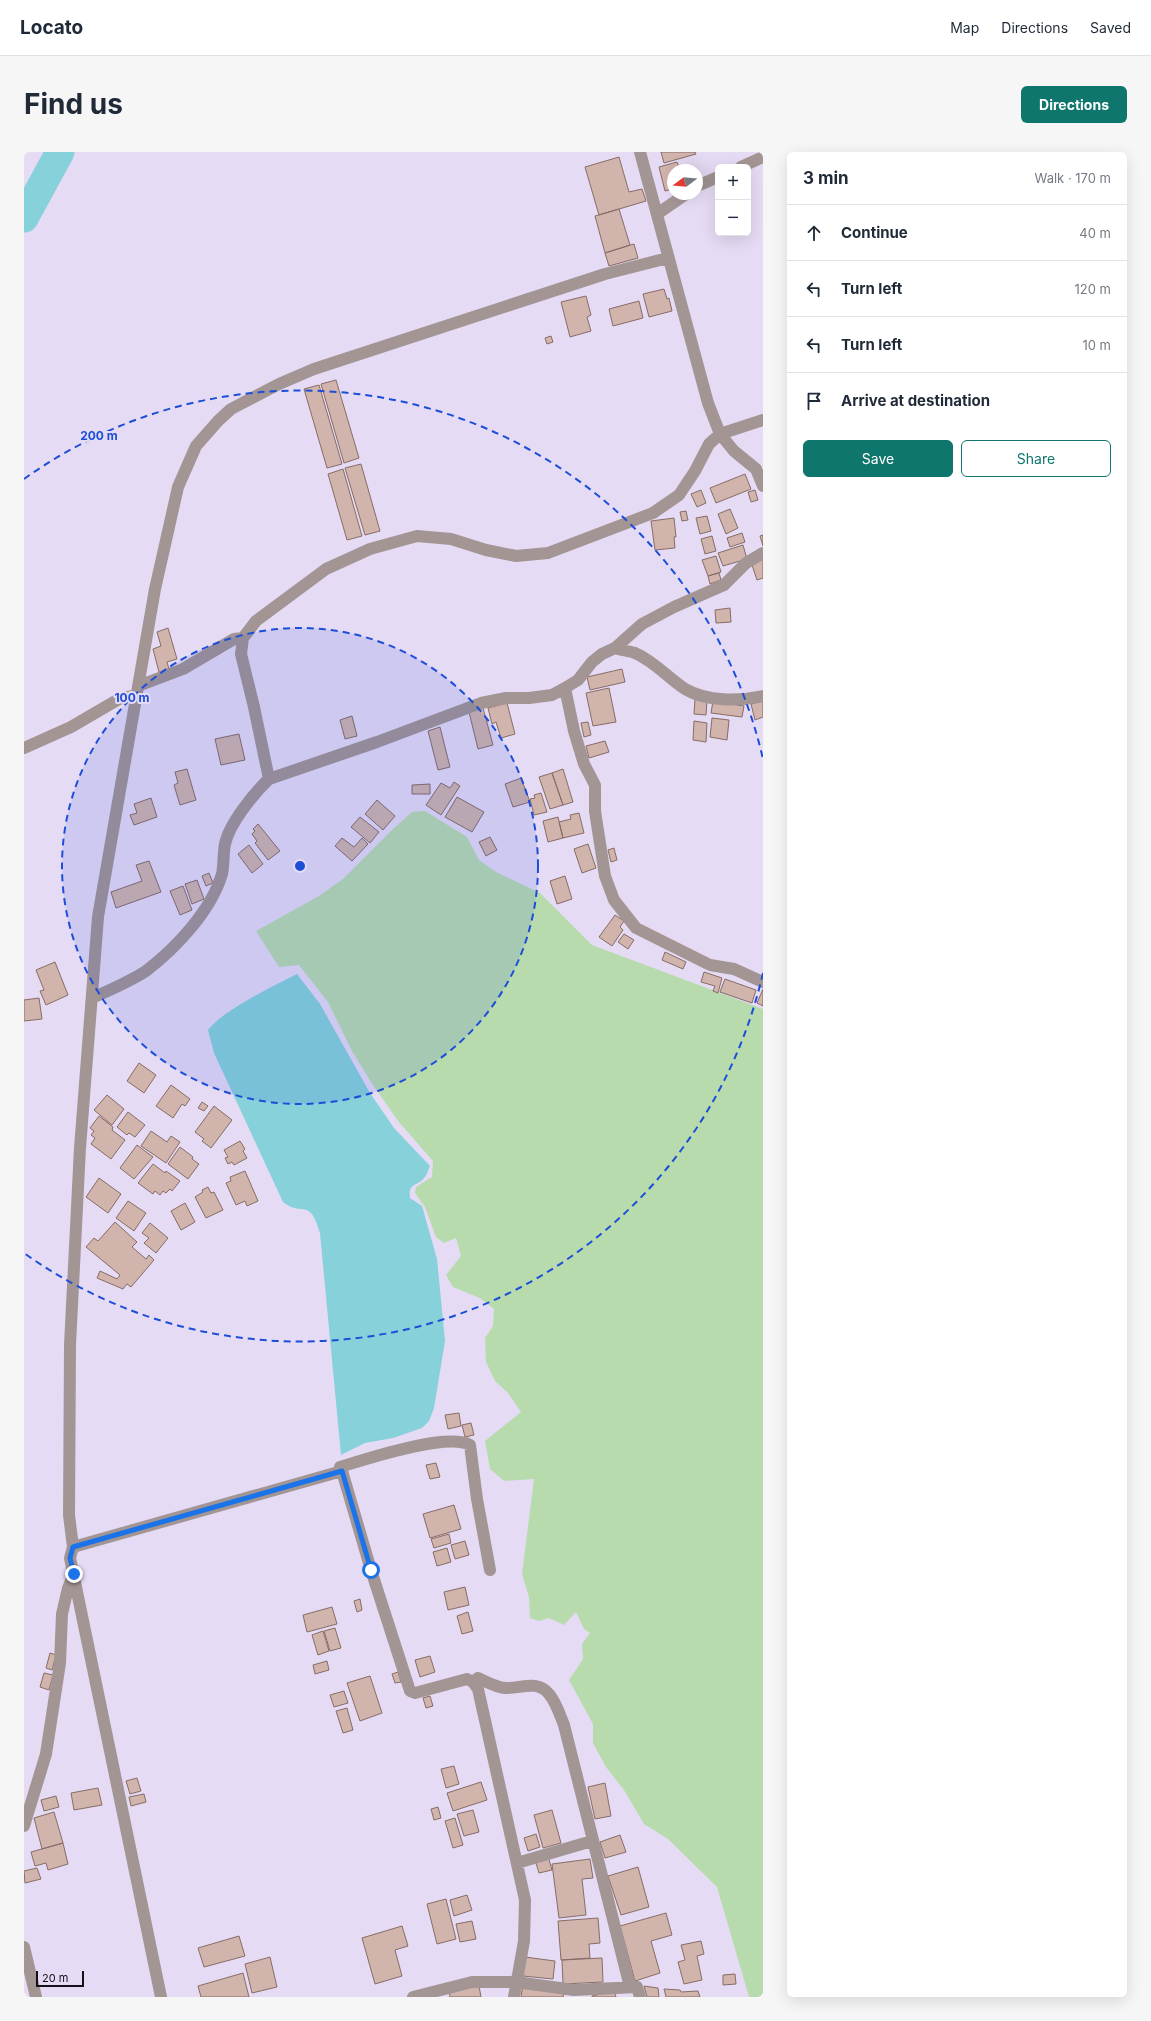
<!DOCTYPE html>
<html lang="en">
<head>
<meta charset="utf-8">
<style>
	:root { --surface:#fff; --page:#f6f6f7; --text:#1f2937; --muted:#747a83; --line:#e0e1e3; --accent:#0f766e }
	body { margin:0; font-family:Inter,sans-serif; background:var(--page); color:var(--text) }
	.controls { position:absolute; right:12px; top:12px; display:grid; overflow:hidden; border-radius:6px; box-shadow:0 4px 16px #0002 }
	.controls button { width:36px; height:36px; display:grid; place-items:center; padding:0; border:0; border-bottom:1px solid var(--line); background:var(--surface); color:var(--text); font:20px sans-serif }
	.compass { position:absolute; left:643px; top:12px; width:36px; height:36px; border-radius:50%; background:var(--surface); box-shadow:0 4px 16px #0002; rotate:254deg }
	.scale { position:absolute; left:12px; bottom:10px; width:48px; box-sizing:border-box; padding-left:4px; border:2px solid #141119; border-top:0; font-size:11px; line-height:14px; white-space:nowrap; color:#141119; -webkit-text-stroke:3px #e5dbf4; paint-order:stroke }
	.stop { position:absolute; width:12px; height:12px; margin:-9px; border:3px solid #1a73e8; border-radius:50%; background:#fff }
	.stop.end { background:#1a73e8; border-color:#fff; box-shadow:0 1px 4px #0008 }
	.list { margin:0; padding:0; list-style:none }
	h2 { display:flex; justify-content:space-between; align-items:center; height:52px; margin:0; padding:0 16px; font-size:17px }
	h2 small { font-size:13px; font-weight:400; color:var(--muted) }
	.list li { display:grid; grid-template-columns:26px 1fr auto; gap:12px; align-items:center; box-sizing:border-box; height:56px; padding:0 16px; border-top:1px solid var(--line) }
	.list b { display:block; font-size:15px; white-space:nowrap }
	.list em { font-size:13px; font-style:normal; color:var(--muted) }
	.actions { display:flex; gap:8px; padding:12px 16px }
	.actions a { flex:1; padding:9px 0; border:1px solid var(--accent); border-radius:6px; text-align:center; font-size:14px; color:var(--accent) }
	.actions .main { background:var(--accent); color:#fff }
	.icon { flex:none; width:22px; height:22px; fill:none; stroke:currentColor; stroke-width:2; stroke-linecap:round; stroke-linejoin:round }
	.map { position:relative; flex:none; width:739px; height:1845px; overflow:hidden; border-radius:6px }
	header { display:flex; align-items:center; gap:24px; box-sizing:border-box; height:56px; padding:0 20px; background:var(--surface); border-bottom:1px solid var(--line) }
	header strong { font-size:19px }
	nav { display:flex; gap:22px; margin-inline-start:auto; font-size:14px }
	.intro { display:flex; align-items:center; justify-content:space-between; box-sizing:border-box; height:96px; padding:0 24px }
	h1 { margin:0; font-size:28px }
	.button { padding:10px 18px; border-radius:6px; background:var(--accent); color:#fff; font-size:14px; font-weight:700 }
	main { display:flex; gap:24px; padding:0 24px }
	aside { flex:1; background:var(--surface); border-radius:6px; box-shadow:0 4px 16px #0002 }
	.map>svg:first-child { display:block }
	.green { fill:#b8dbae }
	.water { fill:#86d1da }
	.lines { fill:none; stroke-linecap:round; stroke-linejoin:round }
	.river { stroke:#86d1da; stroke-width:29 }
	.building { fill:#d1b4ac; stroke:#876c66 }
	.minor { stroke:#a39594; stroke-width:12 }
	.route { stroke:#1a73e8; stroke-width:5 }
	.ring { fill:none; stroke:#1d4ed8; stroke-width:2; stroke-dasharray:7 5 }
	.centre { fill:#1d4ed8; stroke:#e5dbf4; stroke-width:2 }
	.ring-label { font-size:12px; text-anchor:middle; font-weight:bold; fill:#1d4ed8; stroke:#e5dbf4; stroke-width:4; stroke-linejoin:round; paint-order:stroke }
</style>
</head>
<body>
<header>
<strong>Locato</strong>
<nav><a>Map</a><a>Directions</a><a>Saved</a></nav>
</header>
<div class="intro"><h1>Find us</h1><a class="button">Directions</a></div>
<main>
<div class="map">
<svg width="739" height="1845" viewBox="0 0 739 1845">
	<rect width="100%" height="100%" fill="#e5dbf4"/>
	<!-- green -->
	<path class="green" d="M401 659 443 685 455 708 472 720 516 741 568 793 739 857V1845H725L693 1735 644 1687 620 1672 600 1638 582 1615 569 1591V1572L545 1528 559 1507 558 1492 566 1481 560 1477 552 1460 540 1473 525 1466 515 1469 506 1466 505 1445 498 1422 510 1327 480 1329 466 1317 461 1289 497 1260 484 1241 471 1229 462 1210 461 1186 469 1174 470 1157 456 1146 429 1135 422 1123 437 1104 432 1086 420 1091 412 1085 401 1055 391 1041 392 1035 408 1025 409 1009 374 969 347 930 328 899 304 850 275 813 255 815 232 779 295 744 319 727 369 677 388 660Z"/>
	<!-- water -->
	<path class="water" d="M273 822 296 852 346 941 370 976 406 1014C404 1018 403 1023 400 1026 393 1035 384 1030 386 1046L398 1054 413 1107 421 1189 410 1256 405 1269 398 1276 369 1286 341 1291 317 1303 296 1081C285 1044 280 1066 259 1050L190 901 184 878C198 859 251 833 273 822Z"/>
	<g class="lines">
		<!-- river -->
		<path class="river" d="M0 66 36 0"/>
	</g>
	<!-- building -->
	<path class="building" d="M637 0H671L672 2 640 11Z
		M595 5 605 40 618 37 622 49 575 63 561 15Z
		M653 10 656 18H649V37L641 39 635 15Z
		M595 57 606 93 581 101 571 64Z
		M610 92 614 106 585 114 581 101Z
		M640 137 643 147 645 146 648 159 625 165 619 142Z
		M562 144 567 163 563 165 567 179 546 185 537 150Z
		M615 149 619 166 589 174 585 157Z
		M527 184 529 190 523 192 521 186Z
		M312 228 335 306 320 311 297 232Z
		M295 233 318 312 303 316 280 237Z
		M337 312 356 379 341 383 321 316Z
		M319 317 338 384 323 388 304 322Z
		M721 322 727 337 692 351 686 336Z
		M677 338 682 351 673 355 667 342Z
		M731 338 734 348 727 350 724 340Z
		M706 357 714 376 702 382 694 362Z
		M662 359 664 368 658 369 656 360Z
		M683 364 687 379 676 382 672 366Z
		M650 366 652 385H650L651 396 631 398 627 369Z
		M718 381 721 390 706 395 703 386Z
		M739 383V394L736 384Z
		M688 384 692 399 681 402 677 387Z
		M719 393 723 407 699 414 694 401Z
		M692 404 697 420 684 424 678 408Z
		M739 407V426L733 428 727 410Z
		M695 421 697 428 686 432 684 424Z
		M706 456 707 470 692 471 691 458Z
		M144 476 153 507 143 510 145 517 135 520 129 497 137 494 133 480Z
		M598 517 601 530 566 538 563 525Z
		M585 536 592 570 569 574 562 541Z
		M671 547 683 548 682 563 670 562Z
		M689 549 720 554 718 565 687 561Z
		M739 549V565L731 568 727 552Z
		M483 551 491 582 477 586 472 570 468 572 464 556Z
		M459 556 469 593 454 597 445 560Z
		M328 564 333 584 321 587 316 568Z
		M688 566 705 568 703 588 686 585Z
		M670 569 683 571 682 590 669 588Z
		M564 570 567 583 560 585 557 571Z
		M416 575 426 615 414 618 404 579Z
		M215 582 221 608 197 613 191 587Z
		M581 589 585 600 565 606 562 594Z
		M163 617 172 648 156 653 150 633 154 631 151 620Z
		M539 617 549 650 539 653 528 621Z
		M528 621 539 653 526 657 515 625Z
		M497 626 506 650 489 655 481 632Z
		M430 630 436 634 417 663 402 653 417 631 426 636Z
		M406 632V642H388V633Z
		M517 641 523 660 510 663 506 647 511 646 510 643Z
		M433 645 460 660 448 680 421 665Z
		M127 646 133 665 110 673 106 663 113 661 110 652Z
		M353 648 371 664 359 678 341 662Z
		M555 661 560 681 539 686 535 670 547 667 546 663Z
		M336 665 355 680 346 691 327 675Z
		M534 665 539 686 524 690 519 669Z
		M234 672 256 699 244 708 231 691 233 689 228 682 231 679 229 677Z
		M466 685 473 698 462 704 455 690Z
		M318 686 330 695 338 686 344 692 328 709 311 694Z
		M564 692 572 716 558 721 550 697Z
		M225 693 239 712 228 721 214 702Z
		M590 696 593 708 587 710 584 698Z
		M125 709 137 740 92 756 87 740 118 729 112 713Z
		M185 721 189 731 182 734 178 724Z
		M541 724 548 747 533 752 526 729Z
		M173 728 180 747 168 752 161 732Z
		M159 734 168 758 156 763 146 739Z
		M591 763 600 769 596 775 599 778 588 794 575 785Z
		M600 782 610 788 604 797 594 790Z
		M641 800 662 810 659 817 638 808Z
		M31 810 44 843 22 853 16 839 20 838 12 818Z
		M680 820 698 826 694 841 689 839 691 834 677 830Z
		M701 827 732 838 728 851 696 840Z
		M739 837V854L733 851Z
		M15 846 18 867 0 869V848Z
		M115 911 132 923 120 941 103 929Z
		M147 933 166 947 161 954 158 952 149 966 132 954Z
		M83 943 100 957 88 973 70 958Z
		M178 950 184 954 180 959 174 956Z
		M190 954 208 968 187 996 178 989 180 987 171 980Z
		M104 960 121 973 111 985 105 981 103 983 93 975Z
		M75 964 89 975 88 978 101 988 87 1007 67 992 71 986 67 983 70 979 66 976Z
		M127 979 143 990 147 984 156 990 142 1011 117 994Z
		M216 989 221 997 219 999 223 1006 210 1013 208 1010 204 1012 201 1006 204 1005 200 998Z
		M113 993 129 1005 110 1027 96 1016Z
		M156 995 169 1005 168 1007 175 1012 164 1027 144 1012Z
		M129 1012 141 1021 142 1019 156 1029 148 1039 146 1037 142 1041 139 1039 136 1043 131 1039 129 1042 114 1031Z
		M221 1019 234 1049 223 1054 221 1049 212 1053 202 1031 207 1029 206 1025Z
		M75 1026 97 1042 84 1061 62 1045Z
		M184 1035 187 1041 190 1040 199 1058 182 1066 171 1045 179 1040 178 1038Z
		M104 1049 122 1061 110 1079 92 1066Z
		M161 1051 171 1070 157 1078 147 1059Z
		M91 1070 113 1090 108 1095 122 1107 125 1103 130 1108 107 1135 103 1132 99 1137 73 1126 76 1119 93 1127 96 1123 62 1095 70 1086 74 1089Z
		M126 1071 144 1086 132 1101 120 1091 125 1086 118 1081Z
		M435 1261 437 1274 424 1277 421 1263Z
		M447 1271 450 1283 441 1285 438 1273Z
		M412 1311 416 1325 406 1327 402 1313Z
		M430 1353 437 1377 406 1386 399 1362Z
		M425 1382 427 1391 410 1396 407 1387Z
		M441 1389 445 1403 431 1407 427 1393Z
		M423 1396 427 1410 413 1414 409 1400Z
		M441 1435 445 1453 424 1458 420 1440Z
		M336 1447 338 1458 333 1460 330 1449Z
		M308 1455 313 1472 283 1480 279 1463Z
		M444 1460 449 1479 438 1482 433 1464Z
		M311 1476 317 1496 306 1499 300 1479Z
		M299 1479 305 1499 294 1503 288 1483Z
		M26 1501 32 1503 28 1518 22 1516Z
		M406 1504 411 1520 396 1525 391 1508Z
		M303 1509 305 1518 291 1522 289 1513Z
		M374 1520 377 1530 371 1531 368 1522Z
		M20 1521 29 1523 25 1538 16 1535Z
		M346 1524 358 1561 336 1569 323 1531Z
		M320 1539 324 1551 310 1555 306 1543Z
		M406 1544 409 1554 402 1556 399 1546Z
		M323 1556 329 1578 319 1581 312 1559Z
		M430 1614 435 1632 422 1636 417 1617Z
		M113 1626 117 1639 106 1642 102 1629Z
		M457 1630 463 1648 429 1659 423 1641Z
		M581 1631 587 1664 571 1667 564 1635Z
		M74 1636 78 1653 50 1658 47 1641Z
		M120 1642 122 1650 107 1654 105 1645Z
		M32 1644 35 1655 20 1659 17 1648Z
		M414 1655 417 1666 410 1668 407 1657Z
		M449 1658 455 1680 440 1684 433 1662Z
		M528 1658 537 1691 519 1696 510 1663Z
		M30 1660 39 1691 18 1697 10 1666Z
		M431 1666 439 1693 429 1696 421 1669Z
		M512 1682 516 1695 504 1699 500 1686Z
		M596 1683 602 1700 581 1706 576 1690Z
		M39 1691 44 1712 24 1718 22 1711 11 1714 7 1700Z
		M524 1704 528 1718 515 1721 511 1708Z
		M566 1707 569 1726 558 1727 562 1763 535 1766 528 1712Z
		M614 1715 625 1755 597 1763 584 1724Z
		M13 1716 17 1727 1 1731 0 1719Z
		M443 1743 448 1758 430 1764 426 1748Z
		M422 1747 432 1787 413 1792 403 1752Z
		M642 1761 648 1783 627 1789 636 1821 611 1829 596 1774Z
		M574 1766 576 1791 565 1792 566 1806 537 1808 534 1769Z
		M448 1769 452 1787 436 1790 432 1772Z
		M378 1774 384 1794 371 1798 378 1824 351 1832 338 1786Z
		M215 1784 221 1804 180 1815 174 1796Z
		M677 1789 680 1802 673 1804 678 1828 660 1832 654 1810 661 1808 657 1793Z
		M246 1805 253 1835 228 1841 221 1812Z
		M501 1805 531 1809 529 1827 499 1824Z
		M578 1806 579 1830 539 1832 538 1808Z
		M219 1821 225 1845H177L174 1834Z
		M711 1822 712 1832 699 1833V1823Z
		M499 1833 540 1840 539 1845H497Z
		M455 1834 457 1845H426L425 1839Z
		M620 1834 634 1836 635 1845H623Z
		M640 1837 656 1838 657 1840 674 1839 676 1845H642Z
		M590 1839 592 1845H568V1844Z"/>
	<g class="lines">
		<!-- minor -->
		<path class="minor" d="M616 0 684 251 696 282 710 299 732 317 739 334
			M717 15 739 5
			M673 34 694 25
			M633 62 662 42
			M591 496C597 498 605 499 611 501 630 509 644 526 661 537 683 550 716 549 739 544
			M114 534 159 517 210 487 219 486
			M541 536 554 528 568 510 578 502 591 496 618 472 650 455 700 433 722 411 739 401
			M0 596 47 575 95 547 112 543
			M245 627 230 555 217 502 219 486 232 469 302 417 346 397 393 384 427 387 462 398 492 404 524 401 629 361 655 343 671 319 685 292 696 282 739 268
			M68 846C86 838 105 830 122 819 152 796 187 759 198 722 200 713 199 702 201 692 205 672 230 641 245 627L353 590 457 551 482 546H505L528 543 541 536 550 579 560 612 571 633V659L581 724 590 748 612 776 686 813 710 817 739 830
			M316 1315C342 1307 423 1280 446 1293L453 1347 466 1418
			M49 1395 318 1319 347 1418 386 1539 391 1541 443 1527 449 1530 454 1537 501 1748 500 1789 490 1845
			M449 1530 454 1526C463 1530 471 1535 481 1536 496 1537 513 1527 525 1542 532 1550 536 1563 540 1573L606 1835
			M0 1674 22 1602 36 1511 38 1462 44 1436 50 1422
			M493 1711 568 1689
			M0 1795 12 1845
			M137 1845 46 1406 49 1395 45 1363 46 1193 56 996 74 765 131 437 154 335 172 294 194 269 207 257 255 232 290 217 581 122 644 106
			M389 1845 448 1830H492L550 1838 613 1835 616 1845"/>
	</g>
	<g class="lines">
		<!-- route -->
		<path class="route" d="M50 1422 46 1406 49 1395 318 1319 347 1418"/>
	</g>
	<!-- distance rings -->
	<circle cx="276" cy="714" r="238" fill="#1d4ed8" fill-opacity=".12"/>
	<g class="ring">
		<circle cx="276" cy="714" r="238"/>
		<path d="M739 821A475 475 0 0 1 0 1101M0 327A475 475 0 0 1 739 607"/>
	</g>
	<circle cx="276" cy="714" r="6" class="centre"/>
	<g class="ring-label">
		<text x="75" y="288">200 m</text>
		<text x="108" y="550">100 m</text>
	</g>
</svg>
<div class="controls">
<button>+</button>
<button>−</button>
</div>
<svg class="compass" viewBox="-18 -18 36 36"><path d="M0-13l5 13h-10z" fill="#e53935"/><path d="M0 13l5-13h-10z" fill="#747a83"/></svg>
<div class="scale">20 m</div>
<div class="stop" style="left:347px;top:1418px"></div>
<div class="stop end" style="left:50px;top:1422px"></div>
</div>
<aside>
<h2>3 min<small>Walk · 170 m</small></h2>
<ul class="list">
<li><svg class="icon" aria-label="ahead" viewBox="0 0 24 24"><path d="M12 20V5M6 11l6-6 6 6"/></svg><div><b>Continue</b></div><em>40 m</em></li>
<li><svg class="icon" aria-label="left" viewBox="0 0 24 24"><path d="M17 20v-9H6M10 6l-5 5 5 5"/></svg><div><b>Turn left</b></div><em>120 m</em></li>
<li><svg class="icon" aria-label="left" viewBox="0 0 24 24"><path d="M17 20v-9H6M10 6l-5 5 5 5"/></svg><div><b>Turn left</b></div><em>10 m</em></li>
<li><svg class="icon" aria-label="arrive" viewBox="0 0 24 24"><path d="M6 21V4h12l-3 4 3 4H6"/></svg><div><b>Arrive at destination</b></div></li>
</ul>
<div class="actions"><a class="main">Save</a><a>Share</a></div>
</aside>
</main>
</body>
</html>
